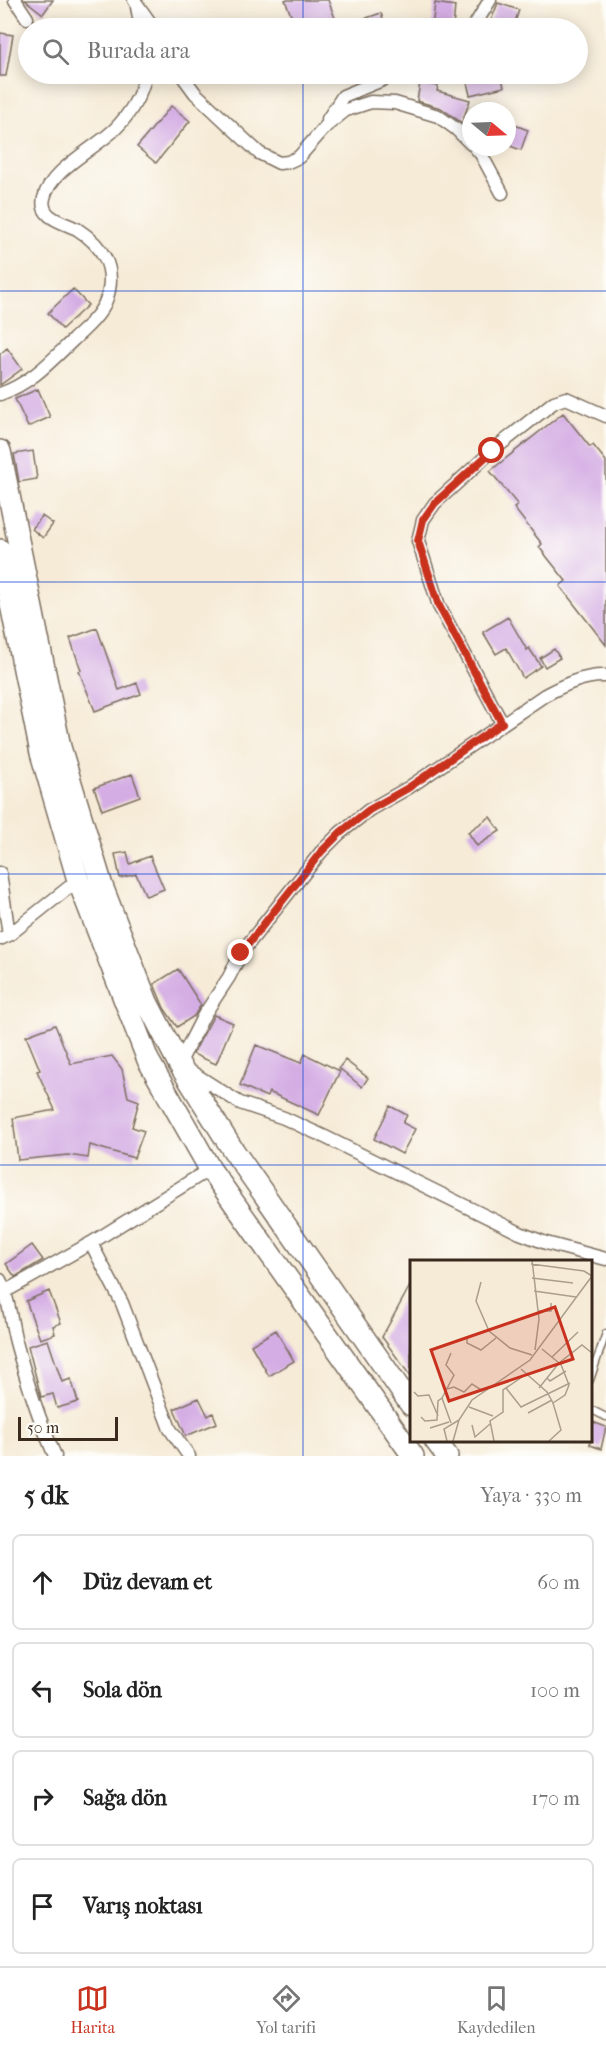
<!DOCTYPE html>
<html lang="tr">
<head>
<meta charset="utf-8">
<style>
	:root { --surface:#fff; --page:#f2f2f2; --text:#222; --muted:#767676; --line:#e0e0e0; --accent:#c8321e }
	body { margin:0; font-family:"IM FELL French Canon",serif; background:var(--page); color:var(--text) }
	.compass { position:absolute; left:462px; top:102px; width:54px; height:54px; border-radius:50%; background:var(--surface); box-shadow:0 3px 15px #0003; rotate:109deg }
	.scale { position:absolute; left:18px; bottom:15px; width:100px; box-sizing:border-box; padding-left:6px; border:3px solid #3b2a1e; border-top:0; font-size:16px; line-height:21px; white-space:nowrap; color:#3b2a1e; -webkit-text-stroke:4px #fdfcf7; paint-order:stroke }
	.stop { position:absolute; width:18px; height:18px; margin:-14px; border:4px solid #c8321e; border-radius:50%; background:#fff }
	.stop.end { background:#c8321e; border-color:#fff; box-shadow:0 2px 6px #0008 }
	.list { margin:0; padding:0; list-style:none }
	h2 { display:flex; justify-content:space-between; align-items:center; height:78px; margin:0; padding:0 24px; font-size:26px }
	h2 small { font-size:20px; font-weight:400; color:var(--muted) }
	.list li { display:grid; grid-template-columns:39px 1fr auto; gap:18px; align-items:center; box-sizing:border-box; height:96px; margin:0 12px 12px; padding:0 12px; border:2px solid var(--line); border-radius:9px }
	.list b { display:block; font-size:22px; white-space:nowrap }
	.list em { font-size:20px; font-style:normal; color:var(--muted) }
	.icon { flex:none; width:33px; height:33px; fill:none; stroke:currentColor; stroke-width:2; stroke-linecap:round; stroke-linejoin:round }
	.map { position:relative; flex:none; width:606px; height:1456px; overflow:hidden }
	.search { position:absolute; background:var(--surface); box-shadow:0 3px 15px #0003; left:18px; right:18px; top:18px; height:66px; display:flex; align-items:center; gap:15px; box-sizing:border-box; padding:0 21px; border-radius:33px; color:var(--muted); font-size:22px }
	.sheet { height:510px; background:var(--surface) }
	nav { display:flex; justify-content:space-around; align-items:center; box-sizing:border-box; height:84px; border-top:2px solid var(--line); background:var(--surface); font-size:16px; color:var(--muted) }
	nav a { display:grid; justify-items:center; gap:3px }
	nav .on { color:var(--accent) }
	.map>svg:first-child { display:block }
	.building { fill:#d4ade4 }
	.lines { fill:none; stroke-linecap:round; stroke-linejoin:round }
	.lane-casing { stroke:#7c6e5f; stroke-width:9 }
	.street-casing { stroke:#7c6e5f; stroke-width:15 }
	.highway-casing { stroke:#7c6e5f; stroke-width:24 }
	.lane { stroke:#fff; stroke-width:6 }
	.street { stroke:#fff; stroke-width:12 }
	.highway { stroke:#fff; stroke-width:21 }
	.route { stroke:#c8321e; stroke-width:8 }
	.grid { fill:none; stroke:#1d4ed8; stroke-width:1.5; stroke-opacity:0.55 }
	.inset-road { fill:none; stroke:#ab9e8d; stroke-width:1.5 }
	.view { fill:#c8321e; fill-opacity:0.15; stroke:#c8321e; stroke-width:3 }
	.inset-edge { fill:none; stroke:#3b2a1e; stroke-width:3 }
</style>
</head>
<body>
<div class="map">
<svg width="606" height="1456" viewBox="0 0 606 1456">
	<rect width="100%" height="100%" fill="#fdfcf7"/>
	<filter id="ink" filterUnits="userSpaceOnUse"><feTurbulence type="fractalNoise" baseFrequency=".0167" numOctaves="2"/><feDisplacementMap in="SourceGraphic" scale="12" xChannelSelector="R" yChannelSelector="G"/><feConvolveMatrix kernelMatrix="1 2 1 2 8 2 1 2 1" color-interpolation-filters="sRGB"/></filter>
	<filter id="wash" filterUnits="userSpaceOnUse"><feTurbulence type="fractalNoise" baseFrequency=".008" numOctaves="4" result="noise"/><feDisplacementMap in="SourceGraphic" scale="24" xChannelSelector="R" yChannelSelector="G"/><feGaussianBlur stdDeviation="1.35" result="paint"/><feColorMatrix in="noise" values="0 0 0 0 0 0 0 0 0 0 0 0 0 0 0 0 0 1.4 0 .05"/><feComposite in="paint" operator="in"/></filter>
	<g filter="url(#wash)">
		<rect width="100%" height="100%" fill="#f6ebd7"/>
		<g id="blocks">
			<!-- building -->
			<path class="building" d="M25 0H53L43 14Z
				M285 0H328L335 18 320 28H296Z
				M435 3 455 6 453 28H432Z
				M498 3 519 10 513 28H488Z
				M381 13 386 28H341L340 27Z
				M0 33 13 35 6 76H0Z
				M485 74H501L504 87 470 95 466 78Z
				M420 83 438 86 437 91 470 100 462 123 441 108 417 101Z
				M171 106 190 121 156 163 137 147Z
				M507 122 528 130 521 150 507 145Z
				M73 289 88 305 62 329 48 313Z
				M7 348 22 369 0 385V354Z
				M38 389 50 417 28 427 15 399Z
				M563 413 590 447 593 445 606 461V645L560 586 566 581 539 547 542 544 514 508 518 505 490 471Z
				M33 451 37 479 19 482 14 454Z
				M42 516 53 524 43 538 32 529Z
				M508 617 527 650 529 648 541 666 523 678 506 648 496 654 483 632Z
				M97 628 119 690 137 683 141 694 95 711 79 671 81 670 70 638Z
				M554 649 560 658 545 667 540 658Z
				M132 774 140 796 102 810 94 788Z
				M490 817 500 831 477 846 468 832Z
				M127 852 130 864 150 856 164 889 146 896 136 874 120 878 115 854Z
				M178 969 201 1005 194 1016 177 1027 164 1008 154 984Z
				M214 1015 233 1023 216 1064 193 1054Z
				M55 1025 71 1064 112 1056 122 1069 128 1097 139 1101 132 1127 144 1131 134 1158 90 1145 88 1158 68 1155 18 1160 13 1118 55 1110 37 1071 40 1070 26 1036Z
				M256 1045 301 1063 305 1054 340 1071 319 1115 269 1092 267 1097 240 1085Z
				M345 1060 368 1078 362 1087 339 1068Z
				M390 1106 407 1115 403 1123 415 1129 402 1154 374 1139Z
				M32 1245 43 1260 15 1277 6 1264Z
				M411 1284V1377L382 1337Z
				M49 1291 61 1323 53 1326 55 1334 40 1339 26 1301Z
				M276 1330 294 1361 269 1376 251 1345Z
				M48 1340 62 1382 71 1379 78 1402 57 1408 53 1394 41 1397 28 1346Z
				M199 1398 208 1416 213 1413 217 1423 186 1436 174 1409Z
				M590 1421 606 1427 601 1449 590 1445Z"/>
		</g>
	</g>
	<g filter="url(#ink)">
		<use href="#blocks" fill-opacity="0" stroke="#7c6e5f" stroke-width="1.5"/>
		<g class="lines">
			<!-- lane casing -->
			<g class="lane-casing">
				<path id="lane" d="M590 1380 606 1333
					M590 1409 606 1417"/>
			</g>
			<!-- street casing -->
			<g class="street-casing">
				<path id="street" d="M15 0 27 18
					M134 0 154 28
					M137 7 141 28
					M473 28 490 0
					M181 74 195 93 259 153 279 163 288 162 299 157 326 126 346 110 371 102 395 103 438 116 456 129 471 144
					M328 119 343 96 397 74
					M475 147 481 154 502 193
					M0 394C30 384 50 362 73 340 82 331 94 322 101 310 111 295 113 274 105 258 99 246 88 236 77 229 63 222 39 218 44 198 50 170 96 148 115 129 131 113 141 95 146 74
					M606 676C584 675 564 685 545 695L408 788 369 810 340 833 321 852 241 953 229 977 204 1015 179 1064 240 1103 284 1118 323 1136 520 1233 546 1243 606 1259
					M502 723 439 606 418 541 423 520 435 503 492 451 554 402 566 398 606 416
					M0 873 9 935
					M0 939 9 935 78 880
					M91 1243 122 1303 170 1429 189 1456
					M0 1280C9 1297 11 1323 16 1342 27 1383 38 1417 55 1456
					M6 1291 91 1243 210 1169"/>
			</g>
			<!-- highway casing -->
			<g class="highway-casing">
				<path id="highway" d="M0 451 60 747 102 886 147 1002 179 1064 231 1147 411 1405
					M0 550 41 753 78 880 148 1060 210 1169 413 1456
					M435 1440 447 1456"/>
			</g>
			<!-- lane -->
			<use href="#lane" class="lane"/>
			<!-- street -->
			<use href="#street" class="street"/>
			<!-- highway -->
			<use href="#highway" class="highway"/>
		</g>
	</g>
	<g class="lines" filter="url(#ink)">
		<!-- route -->
		<path class="route" d="M241 953 321 852 340 833 369 810 408 788 502 723 439 606 418 541 423 520 435 503 492 451"/>
	</g>
	<!-- grid -->
	<path class="grid" d="M303 0V28M303 74V1456M0 291H606M0 582H606M0 874H606M0 1165H606"/>
	<!-- overview -->
	<g transform="translate(410 1260)">
		<rect width="182" height="182" fill="#f6ebd7"/>
		<path class="inset-road" d="M122 0 129 59 125 90M121 4 174 11 182 16M122 18 163 23M71 22 66 41 79 71 100 88 122 95M124 31 166 37M128 51H141V43M57 77V83L71 90 86 78M132 89 149 103M41 93 36 105 44 115 32 138 41 163M142 97 168 72M111 109 137 132 143 143 151 170 139 181M137 118 140 121 156 111M96 128 111 147 160 123M129 128 149 103 172 85 182 93M37 129 44 127 54 132 62 124 73 131M4 132 8 136 19 135 28 156M143 143 155 135 159 125 150 102M59 147 83 156M118 153 142 140M11 157 15 161 27 160 28 141 32 138M62 165 65 177 80 164M20 168 39 162M37 181 34 169 49 160M43 181 49 160 62 140 120 100 182 16M84 181 80 161 93 152V130L118 113"/>
		<path class="view" d="M145 47 163 99 39 141 21 90Z"/>
		<rect width="182" height="182" class="inset-edge"/>
	</g>
</svg>
<svg class="compass" viewBox="-18 -18 36 36"><path d="M0-13l5 13h-10z" fill="#e53935"/><path d="M0 13l5-13h-10z" fill="#767676"/></svg>
<div class="scale">50 m</div>
<div class="stop" style="left:492px;top:451px"></div>
<div class="stop end" style="left:241px;top:953px"></div>
<div class="search"><svg class="icon" aria-label="search" viewBox="0 0 24 24"><circle cx="10" cy="10" r="6"/><path d="M15 15l6 6"/></svg>Burada ara</div>
</div>
<section class="sheet">
<h2>5 dk<small>Yaya · 330 m</small></h2>
<ul class="list">
<li><svg class="icon" aria-label="ahead" viewBox="0 0 24 24"><path d="M12 20V5M6 11l6-6 6 6"/></svg><div><b>Düz devam et</b></div><em>60 m</em></li>
<li><svg class="icon" aria-label="left" viewBox="0 0 24 24"><path d="M17 20v-9H6M10 6l-5 5 5 5"/></svg><div><b>Sola dön</b></div><em>100 m</em></li>
<li><svg class="icon" aria-label="right" viewBox="0 0 24 24"><path d="M7 20v-9h11M14 6l5 5-5 5"/></svg><div><b>Sağa dön</b></div><em>170 m</em></li>
<li><svg class="icon" aria-label="arrive" viewBox="0 0 24 24"><path d="M6 21V4h12l-3 4 3 4H6"/></svg><div><b>Varış noktası</b></div></li>
</ul>
</section>
<nav>
<a class="on"><svg class="icon" aria-label="map" viewBox="0 0 24 24"><path d="M3 6l6-2 6 2 6-2v14l-6 2-6-2-6 2zM9 4v14M15 6v14"/></svg>Harita</a>
<a><svg class="icon" aria-label="directions" viewBox="0 0 24 24"><path d="M12 3l9 9-9 9-9-9zM9 14v-3h6M13 9l2 2-2 2"/></svg>Yol tarifi</a>
<a><svg class="icon" aria-label="saved" viewBox="0 0 24 24"><path d="M7 4h10v16l-5-4-5 4z"/></svg>Kaydedilen</a>
</nav>
</body>
</html>
